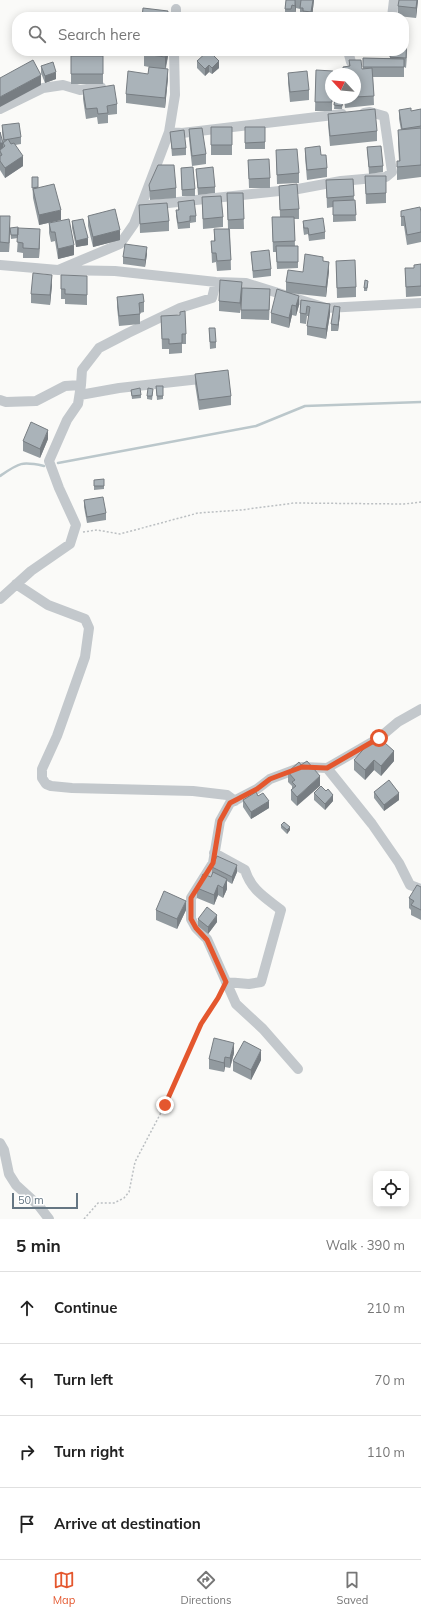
<!DOCTYPE html>
<html lang="en">
<head>
<meta charset="utf-8">
<style>
	:root { --surface:#fff; --page:#f6f6f6; --text:#222; --muted:#767676; --line:#e0e0e0; --accent:#e4572e }
	body { margin:0; font-family:Mulish,sans-serif; background:var(--page); color:var(--text) }
	.controls { position:absolute; right:12px; bottom:12px; display:grid; overflow:hidden; border-radius:8px; box-shadow:0 2px 10px #0003 }
	.controls button { width:36px; height:36px; display:grid; place-items:center; padding:0; border:0; border-bottom:1px solid var(--line); background:var(--surface); color:var(--text); font:20px sans-serif }
	.compass { position:absolute; left:325px; top:68px; width:36px; height:36px; border-radius:50%; background:var(--surface); box-shadow:0 2px 10px #0003; rotate:296deg }
	.scale { position:absolute; left:12px; bottom:10px; width:66px; box-sizing:border-box; padding-left:4px; border:2px solid #657683; border-top:0; font-size:11px; line-height:14px; white-space:nowrap; color:#657683; -webkit-text-stroke:3px #fff; paint-order:stroke }
	.stop { position:absolute; width:12px; height:12px; margin:-9px; border:3px solid #e4572e; border-radius:50%; background:#fff }
	.stop.end { background:#e4572e; border-color:#fff; box-shadow:0 1px 4px #0008 }
	.list { margin:0; padding:0; list-style:none }
	h2 { display:flex; justify-content:space-between; align-items:center; height:52px; margin:0; padding:0 16px; font-size:17px }
	h2 small { font-size:13px; font-weight:400; color:var(--muted) }
	.list li { display:grid; grid-template-columns:26px 1fr auto; gap:12px; align-items:center; box-sizing:border-box; height:72px; padding:0 16px; border-top:1px solid var(--line) }
	.list b { display:block; font-size:15px; white-space:nowrap }
	.list em { font-size:13px; font-style:normal; color:var(--muted) }
	.icon { flex:none; width:22px; height:22px; fill:none; stroke:currentColor; stroke-width:2; stroke-linecap:round; stroke-linejoin:round }
	.map { position:relative; flex:none; width:421px; height:1219px; overflow:hidden }
	.search { position:absolute; background:var(--surface); box-shadow:0 2px 10px #0003; left:12px; right:12px; top:12px; height:44px; display:flex; align-items:center; gap:10px; box-sizing:border-box; padding:0 14px; border-radius:16px; color:var(--muted); font-size:15px }
	.sheet { height:340px; background:var(--surface) }
	nav { display:flex; justify-content:space-around; align-items:center; box-sizing:border-box; height:56px; border-top:1px solid var(--line); background:var(--surface); font-size:11px; color:var(--muted) }
	nav a { display:grid; justify-items:center; gap:2px }
	nav .on { color:var(--accent) }
	.map>svg:first-child { display:block }
	.lines { fill:none; stroke-linecap:round; stroke-linejoin:round }
	.stream { stroke:#bbc7cb; stroke-width:2.5 }
	.path { stroke:#bbbfc2; stroke-width:1.5; stroke-dasharray:2 2; stroke-linecap:butt }
	.minor { stroke:#c3c8cc; stroke-width:10 }
	.wall { fill:#929a9f }
	.shaded-wall { fill:#777d82 }
	.building { fill:#aab3b9; stroke:#777d82 }
	.route { stroke:#e4572e; stroke-width:5 }
</style>
</head>
<body>
<div class="map">
<svg width="421" height="1219" viewBox="0 0 421 1219">
	<rect width="100%" height="100%" fill="#fafaf8"/>
	<g class="lines">
		<!-- stream -->
		<path class="stream" d="M58 463 256 426 305 406 421 402
			M0 476C19 463 21 461 44 466"/>
		<!-- path -->
		<path class="path" d="M83 532 97 530 120 534 198 513 241 510 294 503 404 504 421 502
			M84 1219 98 1203H114L124 1198 129 1192 135 1162 165 1105 201 1024 220 994"/>
		<!-- minor -->
		<path class="minor" d="M176 17V9
			M392 17 394 0
			M348 51 351 62
			M0 109 43 88 63 85 80 90 101 87
			M169 132 175 95 174 51
			M141 206 169 132 182 133 342 114
			M0 265 58 270 115 271 216 282 246 283 326 308 421 303
			M58 270 120 244 134 224 141 206 298 189 341 181 386 177 392 172 384 116 370 112 364 113
			M80 395 119 388 209 378
			M0 400 6 402 36 401 65 386 81 385
			M16 584 48 605 85 619 89 628 85 657 57 736 42 769V778L46 784 51 786 72 788 193 791 227 795 235 801
			M0 599 31 571 70 544 76 525 59 488 49 461 67 420 78 404 81 385 82 370 99 348 128 333 180 308 212 298 216 282
			M327 768 372 824 399 863 410 885 421 889
			M214 853 245 870C251 890 266 898 281 910L261 982 249 984 226 982
			M298 1069 263 1029 236 1004 207 939 196 928 191 919V898L213 863 220 821 230 803 257 789 270 779 302 767 327 768 379 738 398 722 421 709
			M0 1143 4 1150 9 1174 16 1185 39 1206 49 1219"/>
	</g>
	<!-- wall -->
	<path class="wall" d="M286 0H314L312 17H300V9L296 8 295 16 292 15 291 17H285V9Z
		M418 0 416 18 398 16V6Z
		M407 44 406 68 404 67V77H373L374 105 345 108 344 98H355V74H343V67L349 66V60L362 69H363V58H390V56L354 53V51H404Z
		M128 51H169L166 68 168 78 165 108 126 103V94L148 74 149 67 144 66V54L128 52Z
		M71 56H103V84H71Z
		M197 61 219 68 212 74 209 72 205 76 197 68Z
		M41 66 56 79 45 83 41 73Z
		M316 70 332 98V111H315Z
		M288 73 309 90V100L290 102 288 83Z
		M83 90 117 104V114L108 115V123L98 124 97 117 86 119 83 99Z
		M335 99H343L342 109H334Z
		M421 109V177L397 180V161H399L398 143V130H401L399 119V110L411 111Z
		M328 114 377 131V141L330 146 328 124Z
		M2 125 21 137V144L15 145 23 166 5 178 0 170V132L3 148V142L2 132Z
		M211 127H232V155H211Z
		M245 127H265V149H245Z
		M189 129 206 154V164L192 166 189 139Z
		M170 132 186 148V155L172 156Z
		M367 147 383 166V172L369 174Z
		M305 148 321 155 327 168V177L307 180 305 157Z
		M276 150 299 173V183L277 184Z
		M248 160 270 178V188H249Z
		M181 168 195 189V196H182Z
		M196 169 215 187V193L198 195Z
		M365 176 386 193V203L366 204Z
		M32 177 38 187 61 220 39 225 33 198Z
		M353 179 354 200H355L356 221 333 222V207L327 208 326 180Z
		M149 185 176 188V198L150 200Z
		M279 186 299 209V219H294L295 246H298V268L277 269 276 252H273L272 217H280Z
		M227 193H243L244 229H230L231 270 217 271 216 262 212 263 211 241H214V229H228Z
		M202 197 223 217V227L203 229Z
		M178 202 196 216V222L190 223V228L178 229 176 216V210H178Z
		M139 205 169 221V231L140 233Z
		M401 211 421 212V242L407 245 404 226H401Z
		M0 216 10 228 18 233 40 239 39 258H23V253L17 252 18 238 11 239 10 229 9 252H0Z
		M88 216 120 240 93 247 88 226Z
		M72 221 88 245 76 247 72 228Z
		M303 221 325 232V239L309 241 308 234 304 235 303 228Z
		M49 223 74 255 58 259 55 241 51 242 49 233Z
		M251 252 271 269V276L253 278Z
		M147 254 145 267 123 264V257Z
		M323 261 329 271 326 297 289 293 299 305 296 316 292 315 289 328 271 323V313L286 292V282L303 272Z
		M336 261 356 287V297L337 298Z
		M421 264V296L406 297 405 268H414Z
		M61 275 87 285V305L65 304V299H61Z
		M368 284 367 291H364V288Z
		M52 285 50 305 31 303V294Z
		M242 291 240 313 219 311V301Z
		M117 297 144 302V312L140 313V324L119 326 117 307Z
		M270 299 269 320 241 319V310Z
		M301 300 330 314 326 339 307 335V326L309 316H307L306 324 300 323V313Z
		M340 314 338 331H331V324Z
		M161 316 186 334V344H182V353L169 354V349H162Z
		M209 328 216 342V348L210 349Z
		M195 374 231 396V405L199 410 195 384Z
		M156 386H163V399L157 400Z
		M131 390 141 395V398L132 399Z
		M153 392 152 400 147 399V396Z
		M48 439 40 458 23 451V441Z
		M94 480 104 486V489L94 490Z
		M84 500 106 513V520L87 523 84 507Z
		M394 751V761L381 776 374 770 365 780 354 770V760Z
		M299 762 297 806 291 800V790L292 789V786L288 782V772Z
		M374 792 399 800 384 811 374 798Z
		M314 793 333 801 325 810 314 800Z
		M258 796 269 808 251 819 243 807V800Z
		M281 825 290 830 287 834 281 828Z
		M212 867 237 872 232 884 227 881V889L223 898 218 895 214 905 197 898V888L211 877 212 874Z
		M421 887V920L411 915V910L409 908V898Z
		M156 910H186L177 929 156 920Z
		M198 919 217 922 208 934 198 926Z
		M234 1053 230 1068 225 1067 224 1072 209 1069V1059Z
		M261 1060 251 1080 233 1071V1061Z"/>
	<!-- shaded-wall -->
	<path class="shaded-wall" d="M296 0V8L295 16V6Z
		M313 0H314L312 17H311Z
		M417 0H418L416 18V8Z
		M407 35V44L406 68V58Z
		M166 51H169L165 70V57Z
		M219 61V68L212 74V68Z
		M209 65V72L205 76V69Z
		M168 69V78L165 108V98Z
		M56 72V79L45 83V76Z
		M41 75V85L0 107V97Z
		M0 143H3V149L0 150Z
		M23 156V166L5 178V168Z
		M61 210V220L39 225V215Z
		M10 216V226L9 252V243Z
		M40 229V239L39 258V249Z
		M120 230V240L93 247V237Z
		M88 238V245L76 247V241Z
		M74 245V255L58 259V249Z
		M147 247V254L145 267V260Z
		M329 262V271L326 297V287Z
		M52 275V285L50 305V295Z
		M242 282V291L240 313V303Z
		M299 296V305L296 316V306Z
		M330 304V314L326 339V329Z
		M292 305V315L289 328V318Z
		M340 307V314L338 331V325Z
		M48 430V439L40 458V449Z
		M394 751V761L381 776V766Z
		M374 760V770L365 780V770Z
		M320 776V786L297 806V797Z
		M399 793V800L384 811V805Z
		M333 795V801L325 810V804Z
		M269 801V808L251 819V812Z
		M290 827V830L287 834V830Z
		M237 865V872L232 884V877Z
		M227 879V889L223 898V888Z
		M218 885V895L214 905V895Z
		M186 901V910L177 929V919Z
		M217 915V922L208 934V927Z
		M234 1043V1053L230 1068V1058Z
		M261 1050V1060L251 1080V1070Z
		M225 1057V1067L224 1072V1063Z"/>
	<!-- building -->
	<path class="building" d="M286 0H295V6L292 5 291 9H285Z
		M301 0H313L311 12 303 11V8H300Z
		M399 0H417L416 8 398 6Z
		M143 8 168 11 167 17H142Z
		M404 34 407 35 406 58 390 57V51H404Z
		M144 51H166L165 57 144 54Z
		M208 51H209L219 61 212 68 209 65 205 69 197 61Z
		M71 56H103V74H71Z
		M363 58 404 59V67H363Z
		M33 60 41 75 0 97V78Z
		M349 60H361L362 69 372 68 374 96 355 97V74H343V67L350 66Z
		M53 62 56 72 45 76 41 66Z
		M149 67 168 69 165 98 126 94 128 71 148 74Z
		M316 70 333 71V74H331V98H332V102H315Z
		M307 71 309 90 290 92 288 73Z
		M114 85 117 104 107 106 108 113 98 114 97 108 86 109 83 90Z
		M335 99H343L342 106 334 105Z
		M411 108V111L421 109V126L402 129 399 110Z
		M375 109 377 131 330 136 328 114Z
		M19 123 21 137 4 140 2 125Z
		M211 127H232V145H211Z
		M245 127H265V142L245 143Z
		M202 128 206 154 192 156 189 129Z
		M421 128V165L397 167V161H400L398 130Z
		M184 130 186 148 172 149 170 132Z
		M0 132 3 143H0Z
		M8 139 11 144 14 143 23 156 5 168 0 161V156L2 155 0 151V150L5 146 3 143Z
		M320 146 321 155H326L327 168 307 170 305 148Z
		M381 146 383 166 369 167 367 147Z
		M297 149 299 173 277 175 276 150Z
		M269 159 270 178 249 179 248 160Z
		M158 165H174L176 188 150 191 149 185Z
		M193 167 195 189 182 190 181 168Z
		M213 167 215 187 198 188 196 169Z
		M365 176H386V193L366 194Z
		M32 177H38V187L32 188Z
		M353 179 354 196 327 198 326 180Z
		M54 184 61 210 39 215 33 189Z
		M297 184 299 209 280 210 279 186Z
		M227 193H243L244 219 228 220Z
		M221 196 223 217 203 219 202 197Z
		M194 200 196 216H190V221L178 223 176 210H179L178 202Z
		M355 200 356 215H333V201Z
		M167 203 169 221 140 224 139 205Z
		M420 207 421 212V232L407 235 404 216 401 217V211Z
		M115 209 120 230 93 237 88 216Z
		M0 216H10L9 243 0 242Z
		M272 217H294L295 241 273 242Z
		M323 218 325 232 309 235 308 228H304L303 221Z
		M69 219 74 245 58 249 55 232H51L49 223Z
		M83 219 88 238 76 241 72 221Z
		M18 227V235H11L10 228Z
		M18 228 40 229 39 249 23 248V243L17 242Z
		M214 229H229L231 260 217 261 216 253H212L211 241H215Z
		M125 244 147 247 145 260 123 257Z
		M276 246H298V262H277Z
		M269 250 271 269 253 271 251 252Z
		M305 254 323 257V261L329 262 326 287 286 282 288 270 303 272Z
		M355 260 356 287 337 288 336 261Z
		M421 264V286L406 287 405 268H414V265Z
		M33 273 52 275 50 295 31 294Z
		M61 275 87 276V295L65 294V289H61Z
		M220 280 242 282 240 303 219 301Z
		M365 280 368 281 367 288H364Z
		M242 288 270 289 269 310H241Z
		M277 289 299 296 296 306 292 305 289 318 271 313Z
		M143 294 144 302 139 303 140 314 119 316 117 297Z
		M301 300 330 304 326 329 307 326 310 307 307 306 306 314 300 313Z
		M334 306 340 307 338 325 331 324Z
		M185 311 186 334H182V343L169 344V339H162L161 316 180 315V312Z
		M209 328H215L216 342H210Z
		M228 370 231 396 199 400 195 374Z
		M156 386H163V396H157Z
		M140 388 141 395 132 396 131 390Z
		M148 388 153 389 152 396H147Z
		M31 422 48 430 40 449 23 441Z
		M104 479V486H94V480Z
		M103 497 106 513 87 517 84 500Z
		M376 735 394 751 381 766 374 760 365 770 354 760Z
		M307 761 320 776 297 797 291 790 296 786 292 782 295 780 288 772 299 762 301 765Z
		M389 780 399 793 384 805 374 792Z
		M321 786 326 791 328 789 333 795 325 804 314 793Z
		M256 792 258 796 263 793 269 801 251 812 243 800Z
		M284 822 290 827 287 830 281 825Z
		M217 856 237 865 232 877 212 867Z
		M213 872 227 879 223 888 218 885 214 895 197 888 203 874 211 877Z
		M417 885 421 887V910L411 905 414 901 409 898Z
		M164 891 186 901 177 919 156 910Z
		M207 907 217 915 208 927 198 919Z
		M214 1038 234 1043 230 1058 225 1057 224 1063 209 1059Z
		M244 1041 261 1050 251 1070 233 1061Z"/>
	<g class="lines">
		<!-- route -->
		<path class="route" d="M165 1105 201 1024 218 998 226 982 207 940 196 928 191 919V898L213 863 220 821 230 803 257 789 270 779 302 767 327 768 379 738"/>
	</g>
</svg>
<div class="controls">
<button><svg class="icon" aria-label="locate" viewBox="0 0 24 24"><circle cx="12" cy="12" r="6"/><path d="M12 2v4M12 18v4M2 12h4M18 12h4"/></svg></button>
</div>
<svg class="compass" viewBox="-18 -18 36 36"><path d="M0-13l5 13h-10z" fill="#e53935"/><path d="M0 13l5-13h-10z" fill="#767676"/></svg>
<div class="scale">50 m</div>
<div class="stop" style="left:379px;top:738px"></div>
<div class="stop end" style="left:165px;top:1105px"></div>
<div class="search"><svg class="icon" aria-label="search" viewBox="0 0 24 24"><circle cx="10" cy="10" r="6"/><path d="M15 15l6 6"/></svg>Search here</div>
</div>
<section class="sheet">
<h2>5 min<small>Walk · 390 m</small></h2>
<ul class="list">
<li><svg class="icon" aria-label="ahead" viewBox="0 0 24 24"><path d="M12 20V5M6 11l6-6 6 6"/></svg><div><b>Continue</b></div><em>210 m</em></li>
<li><svg class="icon" aria-label="left" viewBox="0 0 24 24"><path d="M17 20v-9H6M10 6l-5 5 5 5"/></svg><div><b>Turn left</b></div><em>70 m</em></li>
<li><svg class="icon" aria-label="right" viewBox="0 0 24 24"><path d="M7 20v-9h11M14 6l5 5-5 5"/></svg><div><b>Turn right</b></div><em>110 m</em></li>
<li><svg class="icon" aria-label="arrive" viewBox="0 0 24 24"><path d="M6 21V4h12l-3 4 3 4H6"/></svg><div><b>Arrive at destination</b></div></li>
</ul>
</section>
<nav>
<a class="on"><svg class="icon" aria-label="map" viewBox="0 0 24 24"><path d="M3 6l6-2 6 2 6-2v14l-6 2-6-2-6 2zM9 4v14M15 6v14"/></svg>Map</a>
<a><svg class="icon" aria-label="directions" viewBox="0 0 24 24"><path d="M12 3l9 9-9 9-9-9zM9 14v-3h6M13 9l2 2-2 2"/></svg>Directions</a>
<a><svg class="icon" aria-label="saved" viewBox="0 0 24 24"><path d="M7 4h10v16l-5-4-5 4z"/></svg>Saved</a>
</nav>
</body>
</html>
